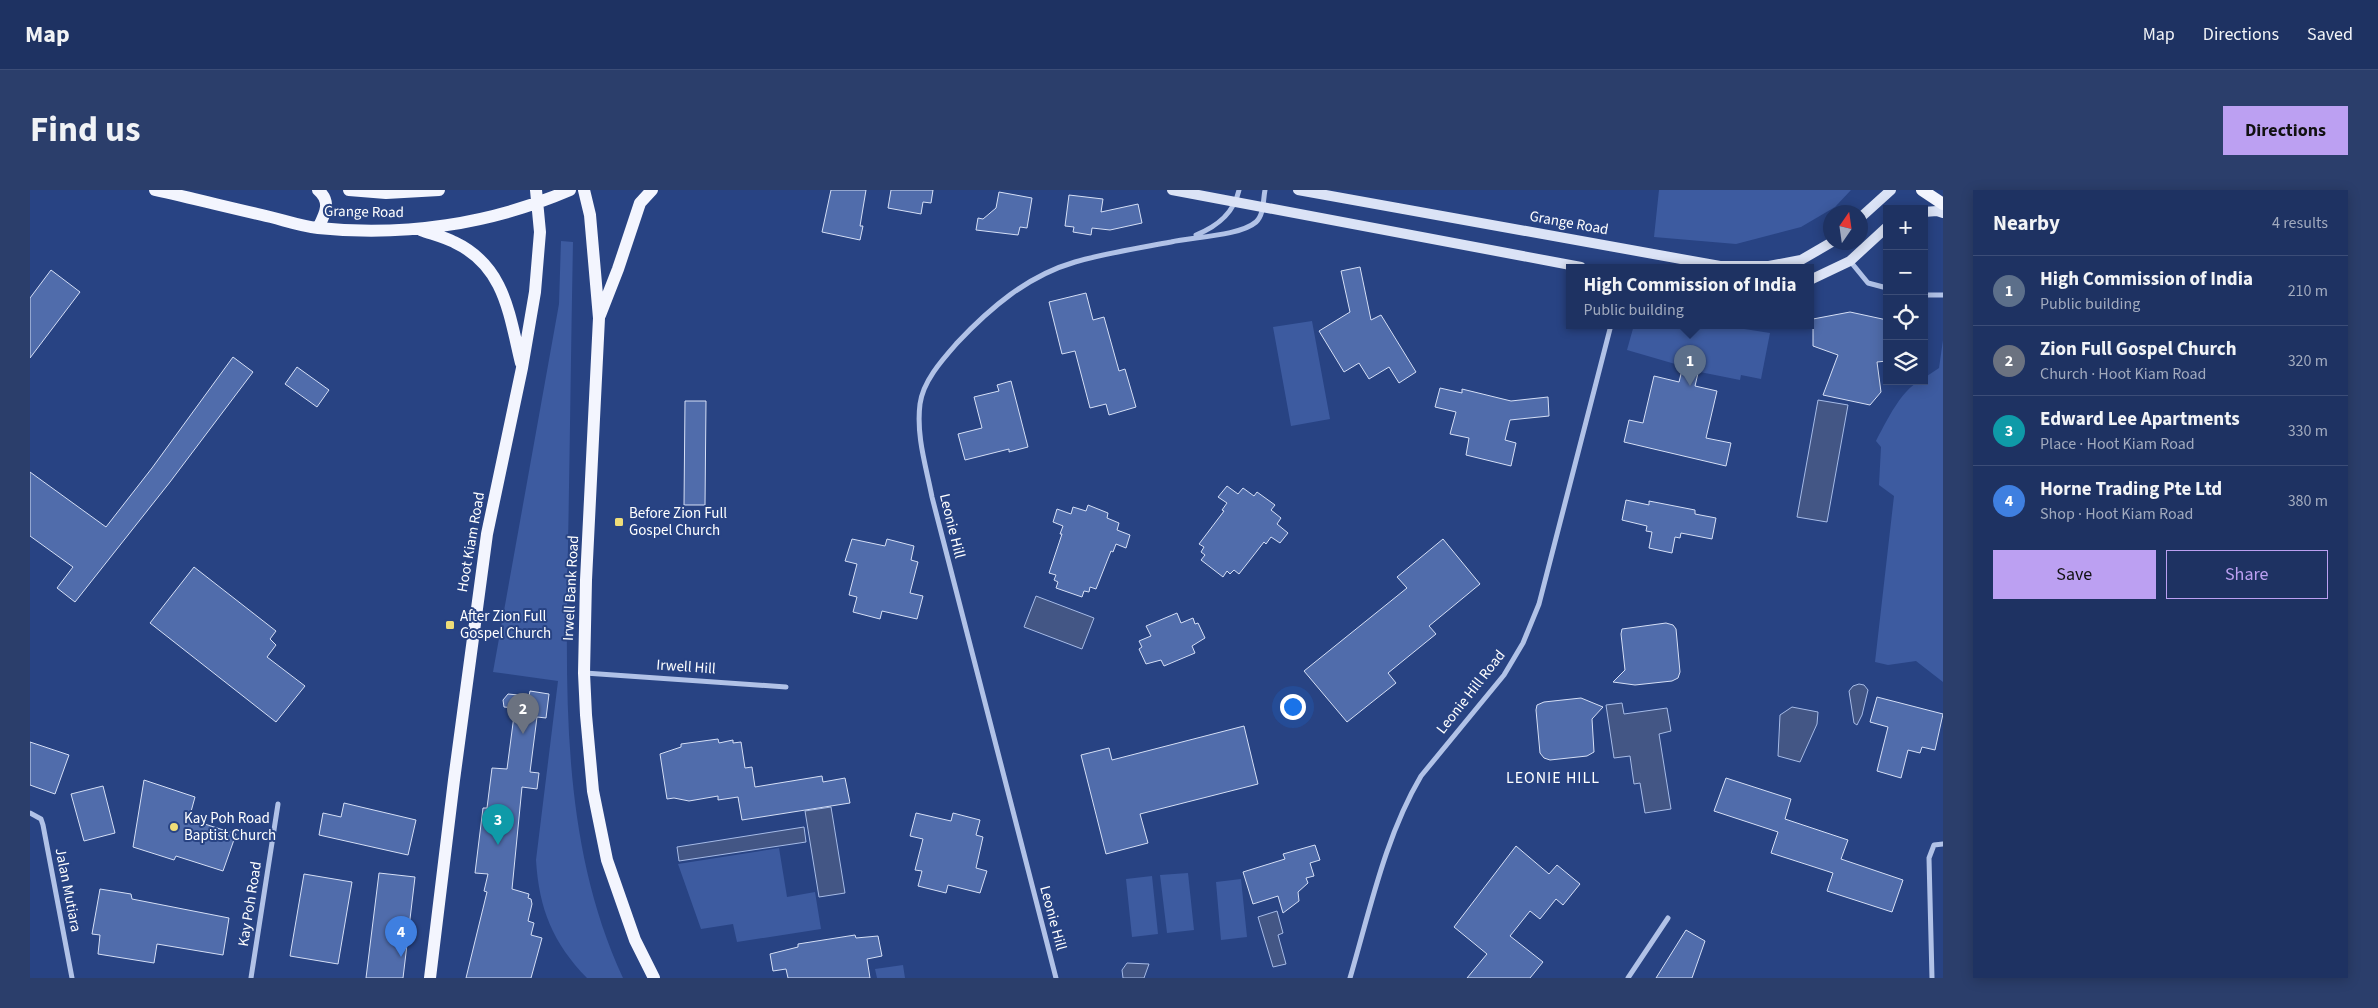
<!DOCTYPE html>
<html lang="en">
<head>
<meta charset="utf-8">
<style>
	:root { --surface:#1e3262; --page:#2b3e6b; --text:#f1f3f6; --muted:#a1aabe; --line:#3c4d77; --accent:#bca0f2 }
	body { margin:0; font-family:"Source Sans 3",sans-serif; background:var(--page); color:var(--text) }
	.controls { position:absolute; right:15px; top:15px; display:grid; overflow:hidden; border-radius:0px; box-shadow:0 2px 12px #0003 }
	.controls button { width:45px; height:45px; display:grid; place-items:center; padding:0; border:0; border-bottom:1px solid var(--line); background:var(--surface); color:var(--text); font:25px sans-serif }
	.compass { position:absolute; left:1793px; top:15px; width:45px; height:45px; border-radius:50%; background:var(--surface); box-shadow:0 2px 12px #0003; rotate:13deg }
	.you { position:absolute; left:1262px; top:516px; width:18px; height:18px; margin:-12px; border:4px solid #fff; border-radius:50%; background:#1a73e8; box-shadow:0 0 0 8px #1a73e833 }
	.badge { display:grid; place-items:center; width:32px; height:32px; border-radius:50%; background:var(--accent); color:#fff; font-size:16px; font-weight:700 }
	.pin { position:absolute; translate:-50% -41px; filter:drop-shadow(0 1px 2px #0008) }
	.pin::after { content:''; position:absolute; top:26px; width:18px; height:15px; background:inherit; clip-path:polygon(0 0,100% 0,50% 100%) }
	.popup { position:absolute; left:1536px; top:74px; width:248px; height:65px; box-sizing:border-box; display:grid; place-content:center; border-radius:0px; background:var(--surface); filter:drop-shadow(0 1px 4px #0005); font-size:16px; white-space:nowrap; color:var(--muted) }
	.popup b { font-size:19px; color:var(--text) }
	.popup::after { content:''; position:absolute; left:50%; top:100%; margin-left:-10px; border:10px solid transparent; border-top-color:var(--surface) }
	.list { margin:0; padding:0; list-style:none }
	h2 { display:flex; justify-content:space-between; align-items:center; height:65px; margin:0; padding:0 20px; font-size:21px }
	h2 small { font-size:16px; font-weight:400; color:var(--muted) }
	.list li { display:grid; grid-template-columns:32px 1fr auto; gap:15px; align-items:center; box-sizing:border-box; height:70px; padding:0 20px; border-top:1px solid var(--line) }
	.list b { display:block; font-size:19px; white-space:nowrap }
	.list p { margin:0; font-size:16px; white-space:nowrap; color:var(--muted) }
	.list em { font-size:16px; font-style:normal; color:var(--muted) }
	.actions { display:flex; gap:10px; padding:15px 20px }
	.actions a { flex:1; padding:11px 0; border:1px solid var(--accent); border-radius:0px; text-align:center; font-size:18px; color:var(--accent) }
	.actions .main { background:var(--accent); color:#111 }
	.icon { flex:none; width:28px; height:28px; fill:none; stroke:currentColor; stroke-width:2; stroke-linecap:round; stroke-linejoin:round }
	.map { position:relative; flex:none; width:1913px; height:788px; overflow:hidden; border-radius:0px }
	header { display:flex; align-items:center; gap:30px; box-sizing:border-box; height:70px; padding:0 25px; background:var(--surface); border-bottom:1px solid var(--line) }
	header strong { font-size:24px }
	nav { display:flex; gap:28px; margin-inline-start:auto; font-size:18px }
	.intro { display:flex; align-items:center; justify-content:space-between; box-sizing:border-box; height:120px; padding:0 30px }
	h1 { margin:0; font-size:35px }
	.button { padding:12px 22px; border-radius:0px; background:var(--accent); color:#111; font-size:18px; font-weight:700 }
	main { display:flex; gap:30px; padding:0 30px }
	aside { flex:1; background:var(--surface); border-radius:0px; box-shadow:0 2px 12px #0003 }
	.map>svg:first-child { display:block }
	.green { fill:#3d5ba0 }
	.water { fill:#435685; stroke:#a6bbe7 }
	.building { fill:#506cab; stroke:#d5dff6 }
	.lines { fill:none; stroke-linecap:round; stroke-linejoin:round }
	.minor { stroke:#b1c2e7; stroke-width:5 }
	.secondary { stroke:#dbe3f6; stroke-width:10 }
	.primary { stroke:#f3f5fe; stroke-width:12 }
	.poi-dot { fill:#efdd78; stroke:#284383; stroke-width:2 }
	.labels { text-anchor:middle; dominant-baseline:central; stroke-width:4; stroke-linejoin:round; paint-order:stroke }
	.street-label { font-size:15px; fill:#fff; stroke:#284383 }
	.poi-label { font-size:15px; fill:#fff; stroke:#284383; text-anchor:start }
	.neighbourhood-label { font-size:16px; letter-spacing:1px; fill:#fff; stroke:#284383 }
</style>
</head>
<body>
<header>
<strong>Map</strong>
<nav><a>Map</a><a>Directions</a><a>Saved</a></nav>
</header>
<div class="intro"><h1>Find us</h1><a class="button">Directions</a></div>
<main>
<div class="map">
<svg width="1913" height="788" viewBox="0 0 1913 788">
	<rect width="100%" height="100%" fill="#284383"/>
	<!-- green -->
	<path class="green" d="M1629 0H1821L1805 17 1771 37 1706 54 1624 47Z
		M531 51 543 52C541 153 540 253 538 354 536 500 530 652 593 788H557C523 753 509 719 506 670L528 491 463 482 529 114Z
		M1282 131 1300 229 1261 236 1243 137Z
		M1604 135H1689L1740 143 1731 189 1711 185 1710 190 1670 182V178L1653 174 1652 176 1597 160Z
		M1913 150V492L1886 471 1858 475 1845 472 1864 306 1849 295 1851 257 1846 251C1854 236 1875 191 1894 191V188L1909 178Z
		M749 658 757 707 785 702 791 739 707 752 703 734 671 739 648 674Z
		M1158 683 1164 740 1137 743 1130 685Z
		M1122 686 1128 744 1102 747 1096 689Z
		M1211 689 1217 747 1191 750 1186 692Z
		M873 775 875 788H847L845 779Z"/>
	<!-- water -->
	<path class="water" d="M1788 210 1818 215 1797 332 1767 327Z
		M1006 406 1064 428 1052 459 994 437Z
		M1829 494 1834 495 1838 500 1832 525 1827 535 1824 533 1819 501 1823 496Z
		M1592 513 1594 524 1637 518 1641 541 1629 544 1641 619 1615 623 1610 593 1604 594 1600 566 1584 568 1576 515Z
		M1762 517 1788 522 1787 534 1770 572 1748 566 1750 525Z
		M801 617 815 703 789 707 775 621Z
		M774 637 776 652 649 671 647 657Z
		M1247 721 1253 743 1248 745 1256 774 1243 777 1228 727Z
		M1097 773 1119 774 1114 788H1093L1092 780Z"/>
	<!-- building -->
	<path class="building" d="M801 0H836L830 36H833L830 50 792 42Z
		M861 0H903L901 13 893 12 891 24 858 18Z
		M969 2 1002 8 997 38 990 37 988 45 946 40 948 28 953 29 966 18Z
		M1039 5 1073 9 1071 22 1108 14 1112 33 1080 40 1062 38 1061 45 1043 42 1044 37 1035 36Z
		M1330 77 1341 130 1351 125 1386 182 1369 193 1359 177 1339 189 1329 173 1314 182 1289 141 1320 122 1311 81Z
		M21 80 50 102 0 168V108Z
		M1056 103 1063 130 1074 127 1089 181 1095 179 1106 217 1079 225 1076 214 1060 218 1045 161 1032 164 1019 112Z
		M1820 122 1857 130V171L1847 172 1851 202 1840 215 1793 205 1808 165 1783 156V129Z
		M203 167 223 182 140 292 45 412 27 398 43 377 0 346V282L76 337 122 278Z
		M267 177 299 200 287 217 255 194Z
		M1652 180 1668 183 1665 196 1687 201 1676 248 1701 253 1696 276 1594 252 1599 230 1613 233 1624 186 1649 192Z
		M981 191 998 257 979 262V259L935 270 928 244 952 238 944 207 969 201 967 195Z
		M1410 198 1432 203V199L1481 211 1518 207 1519 226 1480 230 1475 250 1486 253 1481 276 1436 265 1439 248 1420 244 1426 222 1405 217Z
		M655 211H676L675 315H654Z
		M1197 296 1208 304 1213 298 1224 306 1227 302 1245 315 1241 320 1251 328 1247 334 1258 343 1250 353 1241 347 1236 354 1234 352 1209 384 1204 380 1200 384 1197 381 1193 387 1171 370 1175 365 1171 362 1174 357 1169 354 1194 321 1192 320 1197 313 1188 307Z
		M1596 310 1619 315V311L1665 320V324L1686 328 1682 349 1651 343 1650 348 1645 347 1642 363 1619 358 1622 342 1616 341 1617 336 1592 330Z
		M1058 315 1078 323 1077 328 1089 333 1087 340 1100 345 1096 358 1086 354 1083 362 1081 361 1066 399 1060 397 1059 402 1054 401 1052 407 1026 398 1028 392 1024 390 1026 385 1019 383 1032 344H1030L1033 336 1023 332 1027 319 1041 324 1043 317 1056 321Z
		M822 349 855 356 857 349 884 356 881 370 888 372 880 403 893 406 887 429 852 421 850 429 823 422 827 407 819 405 827 374 815 371Z
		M1413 349 1450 394 1399 436 1406 444 1358 483 1366 493 1317 532 1274 481 1377 398 1367 387Z
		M164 377 246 441 240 449 246 455 237 467 275 496 246 532 120 433Z
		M1147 423 1151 433 1163 428 1165 434 1168 433 1175 448 1162 456 1165 463 1134 476 1131 470 1116 474 1109 459 1112 457 1109 451 1121 446 1116 436Z
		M1636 433 1643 435 1646 439 1650 482 1648 488 1642 491 1605 495 1583 492 1595 480 1591 444 1592 439Z
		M500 501 519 504 516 528 507 527 500 582 509 583 507 599 492 597 482 699 499 704 498 708 501 709 502 714 498 731 504 733 501 745 512 748 501 788H436L457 702 454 701 458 684 445 683 453 618H457L462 578 477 579 485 518 474 517 473 510 478 504 499 506Z
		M1847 507 1913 524 1905 560 1892 557 1890 563 1878 560 1871 588 1847 581 1858 537 1840 532Z
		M1551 508 1573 517 1562 529 1564 562 1557 566 1520 570 1514 568 1510 563 1506 520 1507 515 1514 512Z
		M1214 536 1228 594 1110 624 1118 653 1076 664 1051 565 1079 558 1082 570Z
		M688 549 689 553 703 550V553L711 552 715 578 722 577 725 597 792 586 793 592 815 588 820 613 712 630 708 607 688 610V606L659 611 644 608 637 609 630 564 651 557V554Z
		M0 552 39 565 25 604 0 595Z
		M1696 588 1761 609 1755 629 1818 650 1811 669 1873 690 1862 722 1797 701 1803 683 1741 663 1748 642 1684 621Z
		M114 590 165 607 159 629 206 644 193 681 146 666 144 670 103 657Z
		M73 596 85 643 54 651 41 604Z
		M314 613 386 630 378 665 289 645 293 623 311 627Z
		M886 623 921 631 923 623 950 630 946 645 953 647 946 678 957 681 950 703 918 695 916 703 888 696 892 681 885 680 893 649 880 646Z
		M1285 655 1290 670 1280 673 1284 686 1276 688 1278 693 1268 702 1269 711 1253 723 1248 706 1223 714 1213 682 1255 669 1253 664Z
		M1486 656 1519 684 1527 675 1550 694 1533 715 1526 709 1510 729 1500 721 1480 746 1513 772 1500 788H1437L1457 764 1424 737Z
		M349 683 385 687 373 788H336Z
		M274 684 322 692 308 774 260 766Z
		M70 699 101 704 102 709 199 728 193 765 127 754 124 773 68 764 70 745 62 744Z
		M1656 740 1675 751 1662 788H1626Z
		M825 745 826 748 848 746 852 766 837 769 840 788H758L756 779 743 781 740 764 768 757V754Z"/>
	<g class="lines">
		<!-- minor -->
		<path class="minor" d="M1166 45C1188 36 1204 23 1209 0
			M1820 71 1838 93 1857 98
			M1894 105H1913
			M555 483 756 497
			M0 623 11 629 13 635 42 788
			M221 788 248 614
			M1026 788 902 307C896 276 886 246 890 214 893 191 912 170 927 153 960 118 997 86 1045 72 1076 63 1109 58 1141 52 1162 47 1210 46 1226 32 1234 25 1233 10 1235 0
			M1320 788C1340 720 1355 647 1391 586L1474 485 1493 453 1509 414 1581 135
			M1598 788 1638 728
			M1902 788 1899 668 1904 655 1913 654"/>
		<!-- secondary -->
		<path class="secondary" d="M1142 0 1551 77
			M1268 0 1690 76H1739L1771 70 1802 52
			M1894 22 1907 21 1913 23
			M1830 28 1861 0
			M1780 90 1820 71 1857 37"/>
		<!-- primary -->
		<path class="primary" d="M125 0C161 8 197 17 232 25 251 29 269 36 288 38 374 47 461 34 540 0
			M319 0 356 3 409 0
			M554 0 560 25 569 128 556 390 554 483 556 525 563 601 577 670 605 750 624 788
			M1892 0 1913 14
			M288 38C295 24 302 12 288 0
			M391 40C402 44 414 47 424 52 475 76 479 124 491 173
			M570 125 588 79 610 13 622 0
			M400 788 424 590 457 344 492 178 505 102 510 42 506 0"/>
	</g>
	<!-- markers -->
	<g class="poi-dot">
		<rect x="584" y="327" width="10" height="10" rx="2.5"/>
		<rect x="415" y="430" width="10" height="10" rx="2.5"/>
		<circle cx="144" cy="637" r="5"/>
	</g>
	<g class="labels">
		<!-- street labels -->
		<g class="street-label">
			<text transform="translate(334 22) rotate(1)">Grange Road</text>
			<text transform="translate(1539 33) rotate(10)">Grange Road</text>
			<text transform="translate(922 336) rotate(76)">Leonie Hill</text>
			<text transform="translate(441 352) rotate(-80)">Hoot Kiam Road</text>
			<text transform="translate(541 398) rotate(-87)">Irwell Bank Road</text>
			<text transform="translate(656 477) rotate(4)">Irwell Hill</text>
			<text transform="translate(1441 502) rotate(-52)">Leonie Hill Road</text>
			<text transform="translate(38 700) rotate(79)">Jalan Mutiara</text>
			<text transform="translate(220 714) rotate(-81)">Kay Poh Road</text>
			<text transform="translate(1023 728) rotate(75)">Leonie Hill</text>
		</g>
		<!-- poi labels -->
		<g class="poi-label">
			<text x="599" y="323">Before Zion Full<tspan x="599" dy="17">Gospel Church</tspan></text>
			<text x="430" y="426">After Zion Full<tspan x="430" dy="17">Gospel Church</tspan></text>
			<text x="154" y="628">Kay Poh Road<tspan x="154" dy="17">Baptist Church</tspan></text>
		</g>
		<!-- neighbourhood labels -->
		<g class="neighbourhood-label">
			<text x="1523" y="588">LEONIE HILL</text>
		</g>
	</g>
</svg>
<div class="controls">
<button>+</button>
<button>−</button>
<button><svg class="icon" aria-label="locate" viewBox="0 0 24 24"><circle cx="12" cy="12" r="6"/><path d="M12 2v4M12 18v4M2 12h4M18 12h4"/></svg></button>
<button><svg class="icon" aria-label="layers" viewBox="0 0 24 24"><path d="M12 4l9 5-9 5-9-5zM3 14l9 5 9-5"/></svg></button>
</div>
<svg class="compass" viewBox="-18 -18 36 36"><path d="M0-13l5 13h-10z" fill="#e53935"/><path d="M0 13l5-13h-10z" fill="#a1aabe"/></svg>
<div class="you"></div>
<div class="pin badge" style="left:1660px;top:196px;background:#5c6f8a">1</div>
<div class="popup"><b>High Commission of India</b>Public building</div>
<div class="pin badge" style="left:493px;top:544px;background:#6b7280">2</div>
<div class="pin badge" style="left:468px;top:655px;background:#0f9aa8">3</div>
<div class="pin badge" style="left:371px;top:767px;background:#3f7fe0">4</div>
</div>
<aside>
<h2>Nearby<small>4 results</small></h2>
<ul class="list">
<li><span class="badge" style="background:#5c6f8a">1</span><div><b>High Commission of India</b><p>Public building</p></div><em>210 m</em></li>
<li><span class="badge" style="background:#6b7280">2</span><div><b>Zion Full Gospel Church</b><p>Church · Hoot Kiam Road</p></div><em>320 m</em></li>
<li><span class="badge" style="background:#0f9aa8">3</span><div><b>Edward Lee Apartments</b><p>Place · Hoot Kiam Road</p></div><em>330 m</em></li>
<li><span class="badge" style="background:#3f7fe0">4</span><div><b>Horne Trading Pte Ltd</b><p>Shop · Hoot Kiam Road</p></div><em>380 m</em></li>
</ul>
<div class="actions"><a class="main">Save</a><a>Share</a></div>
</aside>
</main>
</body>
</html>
